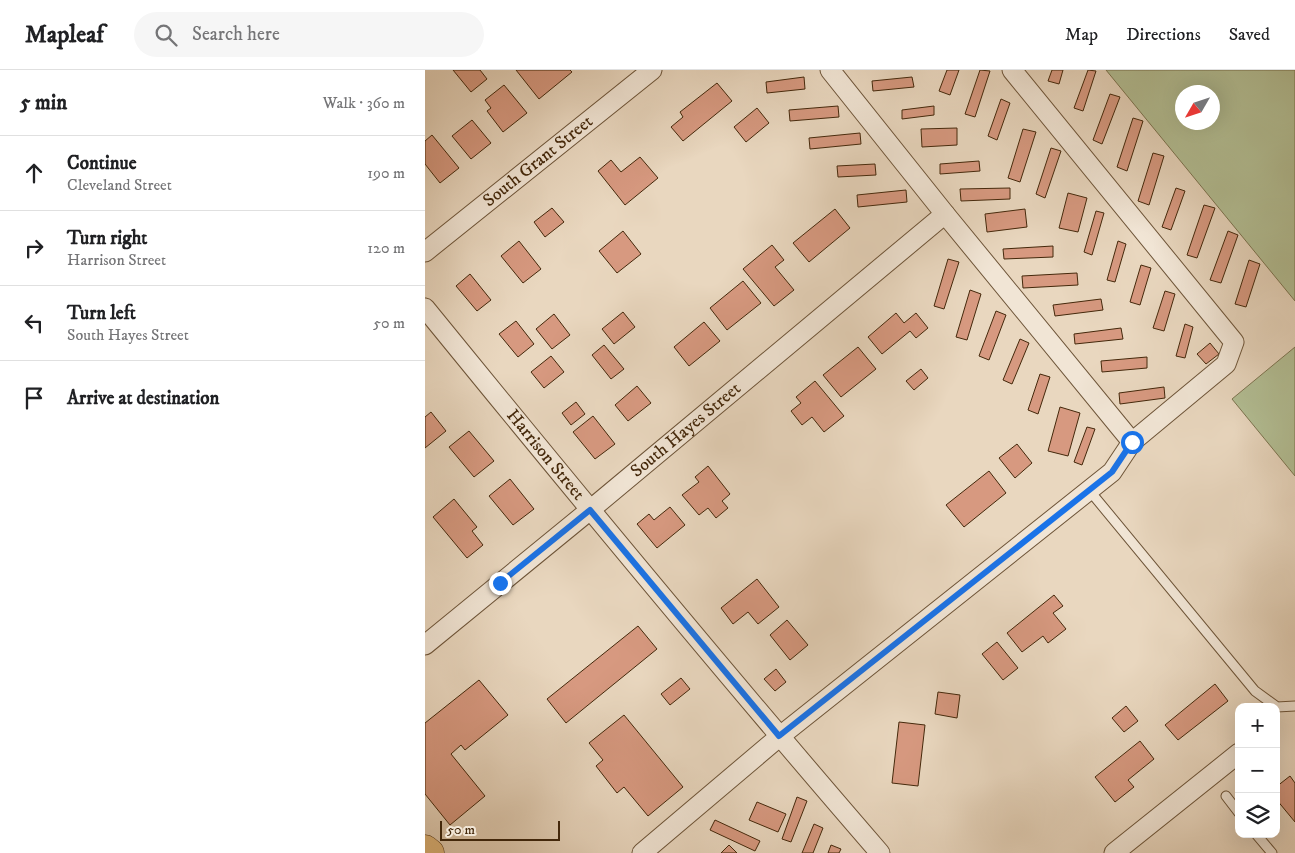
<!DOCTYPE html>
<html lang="en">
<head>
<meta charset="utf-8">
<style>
	:root { --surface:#fff; --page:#f6f6f6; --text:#202124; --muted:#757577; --line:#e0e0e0 }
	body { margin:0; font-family:"IM FELL DW Pica",serif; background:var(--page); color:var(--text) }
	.controls { position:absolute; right:15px; bottom:15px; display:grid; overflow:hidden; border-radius:10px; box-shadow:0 5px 20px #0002 }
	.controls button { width:45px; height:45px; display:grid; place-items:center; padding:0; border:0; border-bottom:1px solid var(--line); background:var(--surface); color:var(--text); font:25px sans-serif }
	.compass { position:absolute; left:750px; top:15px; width:45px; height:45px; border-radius:50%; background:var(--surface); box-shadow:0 5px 20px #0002; rotate:231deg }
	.scale { position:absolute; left:15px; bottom:12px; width:120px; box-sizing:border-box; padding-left:5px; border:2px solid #44280b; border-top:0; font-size:14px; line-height:18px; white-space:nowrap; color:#44280b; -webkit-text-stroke:4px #f1e5d5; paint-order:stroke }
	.stop { position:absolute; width:15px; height:15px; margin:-11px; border:4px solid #1a73e8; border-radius:50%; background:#fff }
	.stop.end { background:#1a73e8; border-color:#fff; box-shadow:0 1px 5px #0008 }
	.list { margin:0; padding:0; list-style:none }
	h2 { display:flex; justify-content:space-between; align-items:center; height:65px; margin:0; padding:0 20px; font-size:21px }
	h2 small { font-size:16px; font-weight:400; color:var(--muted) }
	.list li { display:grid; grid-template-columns:32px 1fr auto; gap:15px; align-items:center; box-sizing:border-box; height:75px; padding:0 20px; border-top:1px solid var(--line) }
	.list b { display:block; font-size:19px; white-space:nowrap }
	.list p { margin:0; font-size:16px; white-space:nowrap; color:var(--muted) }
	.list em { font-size:16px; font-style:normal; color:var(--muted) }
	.icon { flex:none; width:28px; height:28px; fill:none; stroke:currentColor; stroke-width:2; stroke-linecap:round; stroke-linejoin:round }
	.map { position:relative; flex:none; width:870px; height:783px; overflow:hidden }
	header { display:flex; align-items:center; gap:30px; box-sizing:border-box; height:70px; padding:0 25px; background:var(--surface); border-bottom:1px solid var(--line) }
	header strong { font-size:24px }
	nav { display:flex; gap:28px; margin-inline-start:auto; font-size:18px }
	.search { width:350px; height:45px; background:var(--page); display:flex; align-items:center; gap:12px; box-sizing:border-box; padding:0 18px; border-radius:28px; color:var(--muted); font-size:19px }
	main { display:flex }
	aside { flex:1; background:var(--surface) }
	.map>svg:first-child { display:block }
	.green { fill:#b3bf95; stroke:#7c7450; fill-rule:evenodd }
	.building { fill:#d79980; stroke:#44280b }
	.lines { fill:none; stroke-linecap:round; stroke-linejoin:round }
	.service-casing { stroke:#6d5438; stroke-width:11 }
	.minor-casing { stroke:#6d5438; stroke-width:21 }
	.primary-casing { stroke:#44280b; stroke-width:29 }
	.service { stroke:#f1e5d5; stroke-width:9 }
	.minor { stroke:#f1e5d5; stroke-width:19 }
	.primary { stroke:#e4bc80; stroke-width:28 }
	.route { stroke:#1a73e8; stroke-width:6 }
	.labels { text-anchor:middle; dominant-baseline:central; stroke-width:4; stroke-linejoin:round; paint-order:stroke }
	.street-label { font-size:18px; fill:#44280b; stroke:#f1e5d5 }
</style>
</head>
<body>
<header>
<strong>Mapleaf</strong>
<div class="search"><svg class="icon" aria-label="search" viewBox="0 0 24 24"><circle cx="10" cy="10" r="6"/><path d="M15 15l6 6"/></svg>Search here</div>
<nav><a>Map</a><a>Directions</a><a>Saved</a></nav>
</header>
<main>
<aside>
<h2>5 min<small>Walk · 360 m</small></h2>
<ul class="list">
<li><svg class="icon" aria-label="ahead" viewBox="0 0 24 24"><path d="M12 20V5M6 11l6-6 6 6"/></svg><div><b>Continue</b><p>Cleveland Street</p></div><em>190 m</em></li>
<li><svg class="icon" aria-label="right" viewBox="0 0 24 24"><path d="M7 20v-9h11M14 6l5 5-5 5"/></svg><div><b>Turn right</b><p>Harrison Street</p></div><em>120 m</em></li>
<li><svg class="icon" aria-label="left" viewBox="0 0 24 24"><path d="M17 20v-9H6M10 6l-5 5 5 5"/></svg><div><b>Turn left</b><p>South Hayes Street</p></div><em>50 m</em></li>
<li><svg class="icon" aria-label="arrive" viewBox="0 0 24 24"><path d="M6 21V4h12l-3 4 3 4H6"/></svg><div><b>Arrive at destination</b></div></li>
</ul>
</aside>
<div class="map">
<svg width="870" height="783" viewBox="0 0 870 783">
	<rect width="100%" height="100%" fill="#e9d7bf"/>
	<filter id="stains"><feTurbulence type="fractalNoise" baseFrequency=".004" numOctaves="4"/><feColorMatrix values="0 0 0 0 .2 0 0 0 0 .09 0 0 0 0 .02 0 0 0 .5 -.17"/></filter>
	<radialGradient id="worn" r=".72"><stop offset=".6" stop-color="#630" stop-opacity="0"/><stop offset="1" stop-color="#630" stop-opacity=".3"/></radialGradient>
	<!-- green -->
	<path class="green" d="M681 0H870V231ZM788 22V52H758V22Z
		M870 277V406L807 329Z"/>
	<!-- building -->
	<path class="building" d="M28 0H55L62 9 46 22Z
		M91 0H145L147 2 114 29Z
		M522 0H534L525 25 514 21Z
		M555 0 565 1 550 47 540 44Z
		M627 0H638L634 14 623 11Z
		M663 0 671 1 658 41 649 38Z
		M379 7 380 19 342 23 341 12Z
		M487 7 489 17 448 21 447 11Z
		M292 13 307 31 258 71 246 57 258 47 255 42Z
		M79 15 102 43 78 62 62 41 66 38 60 30Z
		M685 24 695 27 677 74 668 70Z
		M576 29 585 33 572 70 563 66Z
		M413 36 414 47 365 51 364 40Z
		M509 36V45L477 49V40Z
		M332 38 344 53 321 72 309 57Z
		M708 48 718 51 702 101 692 97Z
		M47 50 66 73 46 89 27 66Z
		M532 58V75L497 77 496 59Z
		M598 59 611 62 595 112 583 108Z
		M435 63 436 74 385 79 384 68Z
		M7 65 34 98 15 113 0 94V71Z
		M626 78 636 81 620 128 611 124Z
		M728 83 739 86 724 135 713 131Z
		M215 87 233 108 200 135 173 101 186 90 196 102Z
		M554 91 555 101 515 104V94Z
		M450 94 451 105 413 107 412 96Z
		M585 118V129L536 131 535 119Z
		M751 118 760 121 746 160 737 157Z
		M481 120 482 132 433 137 432 125Z
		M643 123 662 128 653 162 634 158Z
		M779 135 790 138 772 188 762 185Z
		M127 138 139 152 120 167 109 152Z
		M410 139 425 158 384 192 368 173Z
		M600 139 602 157 562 162 560 144Z
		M671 141 679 143 667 185 659 182Z
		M198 161 216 184 192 203 174 181Z
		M803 161 813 165 796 213 785 210Z
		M94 171 116 199 98 213 76 186Z
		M693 171 701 174 690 212 682 210Z
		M347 175 359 190 350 197 369 220 349 236 318 199Z
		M628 176V187L579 189 578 179Z
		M523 189 534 192 519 239 509 236Z
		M824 190 835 194 821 237 810 234Z
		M716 195 726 198 715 235 705 232Z
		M652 203 653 215 598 218 597 206Z
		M45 204 66 230 52 241 31 216Z
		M318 211 336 233 302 260 285 238Z
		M545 220 556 224 542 270 531 267Z
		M740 221 750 224 739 261 728 258Z
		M676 229 678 240 630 246 628 235Z
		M571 241 581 245 564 290 554 286Z
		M198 242 210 257 189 274 177 259Z
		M471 243 479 253 491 243 503 258 491 268 485 261 457 284 443 267Z
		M129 244 145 265 127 279 111 259Z
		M91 251 109 274 93 287 74 264Z
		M279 252 295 271 264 296 249 277Z
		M760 254 768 257 760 288 751 286Z
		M696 258 698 269 650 274 649 264Z
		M595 269 604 273 587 314 578 310Z
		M785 273 794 284 781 294 772 284Z
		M179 275 199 299 186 309 167 285Z
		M433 277 451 299 416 327 398 305Z
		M126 286 139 302 119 318 106 302Z
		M722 287V298L677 302 676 291Z
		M496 299 503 308 489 320 481 311Z
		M615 304 625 307 613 344 603 340Z
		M390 311 419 346 399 362 387 347 377 355 366 341 376 333 371 327Z
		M212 316 226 333 203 351 190 335Z
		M739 317 740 328 695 334 694 323Z
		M151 332 160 344 146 355 137 343Z
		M635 337 655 343 643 386 623 381Z
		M6 342 21 361 0 378V347Z
		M168 346 190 374 170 389 148 362Z
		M662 357 670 359 657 395 649 392Z
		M44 361 69 391 49 407 24 377Z
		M592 374 607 393 590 408 574 388Z
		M283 396 305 424 297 431 303 438 291 448 283 438 274 445 257 425 274 412 270 407Z
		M564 401 581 423 539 457 521 435Z
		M85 409 109 439 88 455 64 426Z
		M29 429 52 457 47 461 58 475 42 488 8 447Z
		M245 437 260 455 232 478 212 454 224 444 229 450Z
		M332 509 354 537 333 554 323 542 308 554 296 538Z
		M629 525 638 536 628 543 641 559 623 573 618 566 597 582 582 563Z
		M362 550 383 575 365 590 345 565Z
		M213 556 232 579 141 653 122 629Z
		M572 572 593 598 578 610 557 584Z
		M351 599 361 612 350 621 339 609Z
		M256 608 265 619 245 635 236 624Z
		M54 610 83 645 40 680 36 675 26 684 60 726 25 755 0 724V653Z
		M790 614 803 631 753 670 740 655Z
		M513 622 535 625 532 648 510 644Z
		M701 636 713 651 699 662 687 648Z
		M199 645 258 717 223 746 199 717 192 723 171 696 178 690 164 673Z
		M474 652 500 655 493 716 467 713Z
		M715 671 729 689 703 710 709 717 690 732 670 707Z
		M865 706 870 713V752L851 729V717Z
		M372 727 382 731 366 772 357 769Z
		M332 732 361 744 353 762 324 750Z
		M290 750 335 771 330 781 285 760Z
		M389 754 398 758 388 783H377Z
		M304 775 312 783H296Z
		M406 775 416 779 414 783H403Z"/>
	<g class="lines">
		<!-- service casing -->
		<g class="service-casing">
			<path id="service" d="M664 420 830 621 852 637 870 636
				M801 726 814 743
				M831 764 847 783"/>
		</g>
		<!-- minor casing -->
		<g class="minor-casing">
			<g id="minor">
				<path d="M405 0 520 144 707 372"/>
				<path id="s1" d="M0 182 227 0"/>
				<path id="s2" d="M0 238C149 421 300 604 455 783"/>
				<path id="s3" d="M0 575 165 440 520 144"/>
				<path d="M217 783 354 667 687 402 707 372 801 294 809 272 587 0"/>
				<path d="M689 783 814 683"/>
			</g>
		</g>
		<!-- primary casing -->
		<g class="primary-casing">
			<path id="primary" d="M0 779 5 783"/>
		</g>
		<!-- service -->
		<use href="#service" class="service"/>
		<!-- minor -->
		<use href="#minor" class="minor"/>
		<!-- primary -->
		<use href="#primary" class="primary"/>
	</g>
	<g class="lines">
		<!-- route -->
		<path class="route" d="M75 513 165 440 354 666 687 402 707 372"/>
	</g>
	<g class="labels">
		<!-- street labels -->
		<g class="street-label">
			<text stroke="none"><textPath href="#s1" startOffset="145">South Grant Street</textPath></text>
			<text stroke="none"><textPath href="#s3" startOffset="338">South Hayes Street</textPath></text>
			<text stroke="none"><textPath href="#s2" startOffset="190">Harrison Street</textPath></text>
		</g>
	</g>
	<rect width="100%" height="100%" filter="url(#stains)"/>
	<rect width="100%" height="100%" fill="url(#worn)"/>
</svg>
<div class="controls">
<button>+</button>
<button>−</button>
<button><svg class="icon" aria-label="layers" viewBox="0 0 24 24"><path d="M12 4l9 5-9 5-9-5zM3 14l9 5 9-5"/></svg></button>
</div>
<svg class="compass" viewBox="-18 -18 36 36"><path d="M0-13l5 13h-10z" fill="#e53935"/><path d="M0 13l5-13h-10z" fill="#757577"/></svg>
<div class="scale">50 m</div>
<div class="stop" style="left:707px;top:372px"></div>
<div class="stop end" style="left:75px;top:513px"></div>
</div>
</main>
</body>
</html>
